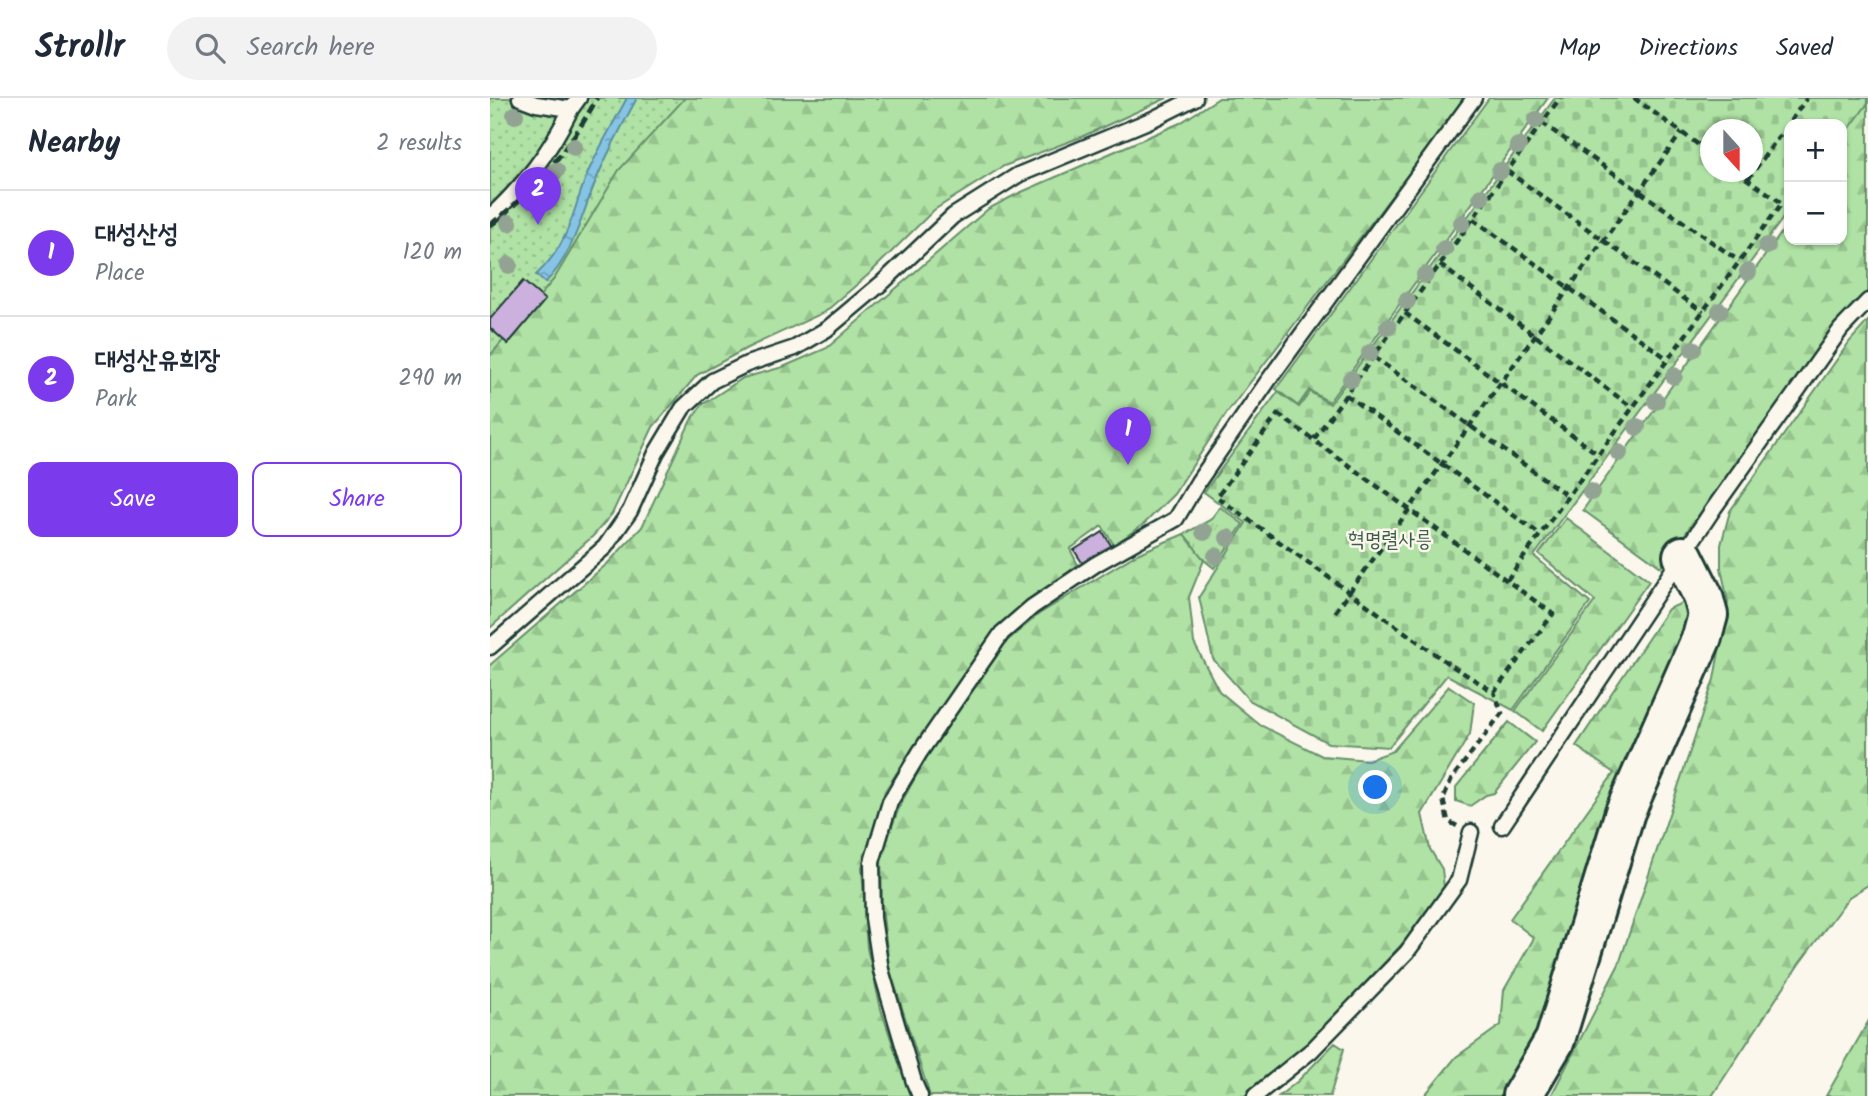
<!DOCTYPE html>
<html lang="en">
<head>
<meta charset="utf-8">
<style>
	:root { --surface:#fff; --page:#f2f2f3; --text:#1f2937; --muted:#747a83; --line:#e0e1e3; --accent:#7c3aed }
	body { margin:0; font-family:Kalam,"Poor Story",sans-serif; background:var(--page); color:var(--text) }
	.controls { position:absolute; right:21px; top:21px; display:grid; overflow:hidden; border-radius:14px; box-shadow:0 2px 5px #0004 }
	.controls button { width:63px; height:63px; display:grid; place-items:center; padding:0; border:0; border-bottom:2px solid var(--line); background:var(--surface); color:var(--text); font:35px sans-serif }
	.compass { position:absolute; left:1210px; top:21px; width:63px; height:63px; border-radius:50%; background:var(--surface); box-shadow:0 2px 5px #0004; rotate:159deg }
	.you { position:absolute; left:886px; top:690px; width:24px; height:24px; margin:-18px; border:5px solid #fff; border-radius:50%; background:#1a73e8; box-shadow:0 0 0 10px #1a73e833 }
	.badge { display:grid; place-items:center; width:46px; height:46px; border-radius:50%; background:var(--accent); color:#fff; font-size:23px; font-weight:700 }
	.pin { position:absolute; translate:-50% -58px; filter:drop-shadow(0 2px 4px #0008) }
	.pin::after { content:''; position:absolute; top:37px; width:24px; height:21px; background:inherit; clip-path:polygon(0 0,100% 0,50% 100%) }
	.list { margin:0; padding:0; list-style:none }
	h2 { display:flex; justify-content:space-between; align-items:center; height:91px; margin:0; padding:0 28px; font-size:30px }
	h2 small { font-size:23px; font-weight:400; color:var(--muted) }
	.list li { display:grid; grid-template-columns:46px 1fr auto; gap:21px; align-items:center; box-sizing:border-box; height:126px; padding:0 28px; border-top:2px solid var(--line) }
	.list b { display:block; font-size:26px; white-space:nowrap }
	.list p { margin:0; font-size:23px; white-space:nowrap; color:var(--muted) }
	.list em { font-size:23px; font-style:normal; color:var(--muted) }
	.actions { display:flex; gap:14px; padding:21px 28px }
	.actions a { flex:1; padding:16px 0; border:2px solid var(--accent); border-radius:14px; text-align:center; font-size:24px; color:var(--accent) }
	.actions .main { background:var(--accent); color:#fff }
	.icon { flex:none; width:38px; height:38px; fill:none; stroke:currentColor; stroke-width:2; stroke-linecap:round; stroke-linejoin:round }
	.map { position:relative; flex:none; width:1378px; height:998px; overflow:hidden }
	header { display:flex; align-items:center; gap:42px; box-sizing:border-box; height:98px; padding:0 35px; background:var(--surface); border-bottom:2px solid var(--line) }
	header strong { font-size:33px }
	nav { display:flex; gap:38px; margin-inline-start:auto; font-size:24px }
	.search { width:490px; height:63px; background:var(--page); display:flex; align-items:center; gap:18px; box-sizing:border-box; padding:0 24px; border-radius:38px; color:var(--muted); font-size:26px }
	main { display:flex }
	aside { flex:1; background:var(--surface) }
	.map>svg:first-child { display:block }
	.grass { fill:url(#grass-tufts); stroke:#67906c; stroke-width:2 }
	.forest { fill:url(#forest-firs); stroke:#67906c; stroke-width:2 }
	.cemetery { fill:url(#cemetery-stones); stroke:#67906c; stroke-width:2; fill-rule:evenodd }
	.park { fill:url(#park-dots); stroke:#67906c; stroke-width:2 }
	.water { fill:url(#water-ripples); stroke:#5d8e9f; stroke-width:2 }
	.building { fill:#ccb1df; stroke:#1f3d34; stroke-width:2 }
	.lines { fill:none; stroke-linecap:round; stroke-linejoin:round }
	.lane-casing { stroke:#1f3d34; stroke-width:19 }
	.secondary-casing { stroke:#1f3d34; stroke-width:44 }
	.path { stroke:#1f3d34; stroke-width:4.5; stroke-dasharray:7 5; stroke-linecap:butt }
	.lane { stroke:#fbf7ec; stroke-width:14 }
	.secondary { stroke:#fbf7ec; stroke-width:38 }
	.rail { stroke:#1f3d34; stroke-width:5; stroke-dasharray:10 5; stroke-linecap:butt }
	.tree { fill:#92a393 }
	.labels { text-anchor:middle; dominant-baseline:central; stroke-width:5; stroke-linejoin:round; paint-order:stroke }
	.park-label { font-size:21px; fill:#3c5e4a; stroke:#fbf7ec }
</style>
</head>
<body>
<header>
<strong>Strollr</strong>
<div class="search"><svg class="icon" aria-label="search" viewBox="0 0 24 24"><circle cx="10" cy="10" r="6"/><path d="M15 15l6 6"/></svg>Search here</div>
<nav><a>Map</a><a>Directions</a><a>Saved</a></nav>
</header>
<main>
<aside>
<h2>Nearby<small>2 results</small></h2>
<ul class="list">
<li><span class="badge">1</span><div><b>대성산성</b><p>Place</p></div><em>120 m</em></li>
<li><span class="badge">2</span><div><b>대성산유희장</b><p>Park</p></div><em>290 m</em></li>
</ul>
<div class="actions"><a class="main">Save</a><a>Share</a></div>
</aside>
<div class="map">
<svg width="1378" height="998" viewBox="0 0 1378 998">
	<defs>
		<pattern id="grass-tufts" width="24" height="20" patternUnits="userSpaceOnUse" patternTransform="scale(1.75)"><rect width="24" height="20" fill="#afe2a4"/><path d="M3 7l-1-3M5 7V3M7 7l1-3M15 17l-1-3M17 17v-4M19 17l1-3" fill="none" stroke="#96c38e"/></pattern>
		<pattern id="forest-firs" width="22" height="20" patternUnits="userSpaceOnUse" patternTransform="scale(1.75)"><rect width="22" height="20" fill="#afe2a4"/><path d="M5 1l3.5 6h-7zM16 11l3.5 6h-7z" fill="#96c38e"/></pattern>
		<pattern id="cemetery-stones" width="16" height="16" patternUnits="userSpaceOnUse" patternTransform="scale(1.75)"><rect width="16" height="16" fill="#afe2a4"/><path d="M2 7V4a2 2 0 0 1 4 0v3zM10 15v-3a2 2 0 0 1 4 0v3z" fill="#96c38e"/></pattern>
		<pattern id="park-dots" width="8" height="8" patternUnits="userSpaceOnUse" patternTransform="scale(1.75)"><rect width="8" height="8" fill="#afe2a4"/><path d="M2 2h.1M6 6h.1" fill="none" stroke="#96c38e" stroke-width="1.8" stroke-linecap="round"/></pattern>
		<pattern id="water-ripples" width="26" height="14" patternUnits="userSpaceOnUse" patternTransform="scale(1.75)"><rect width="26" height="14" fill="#86c4e6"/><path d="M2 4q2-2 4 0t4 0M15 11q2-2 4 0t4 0" fill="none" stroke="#6da0bb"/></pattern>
	</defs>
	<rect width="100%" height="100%" fill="#fbf7ec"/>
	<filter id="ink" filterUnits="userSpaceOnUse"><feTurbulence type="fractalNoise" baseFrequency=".0143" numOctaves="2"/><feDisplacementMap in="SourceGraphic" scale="14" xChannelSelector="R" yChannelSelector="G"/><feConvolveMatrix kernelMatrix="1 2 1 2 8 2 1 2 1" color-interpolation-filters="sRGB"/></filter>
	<g filter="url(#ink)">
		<!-- grass -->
		<path class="grass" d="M730 409 753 426 724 470 714 462 694 436 720 422Z"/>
		<!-- forest -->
		<path class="forest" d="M161 0H677L591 39 514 68 444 112 378 177 335 214 257 250 207 277 163 329 122 416 103 438 0 530V254Z
			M729 0H976L737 315 684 396 655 425 624 447 612 428 580 451 588 467 533 508 504 537 426 645 395 693 372 769 377 850 391 911 420 998H0V567L118 465 152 429 200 324 212 307 253 280 293 269 337 250 498 111 527 96 690 25Z
			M999 0H1058L839 304 819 292 808 308 786 291Z
			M1378 0V194L1349 224 1171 469 1093 412 1299 124V142H1352V36Z
			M1378 223V787L1359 799 1309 866 1222 998H1061L1129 866 1224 581 1238 504 1231 470V447L1240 413 1360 243Z
			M1076 420 1159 483 1052 633 1025 613 1105 503 1049 456Z
			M694 436 714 462 699 499 704 545 729 593 770 627 832 658 878 662 903 653 959 588 984 605 980 636 932 716 940 751 952 771 954 789 913 845 807 958 755 998H440L399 869 392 809 391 757 411 705 436 660 517 543 549 516 647 456Z
			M1192 505 1205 510 1060 929 1021 998H934L966 959 1011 927 1014 892 1044 840 1020 821 1124 675 1086 648 1178 511Z
			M1019 624 1045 644 1004 695 996 697 980 708 966 703V689Z
			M1378 924V998H1336Z
			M845 945 854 951 840 998H789L808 983Z"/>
		<!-- cemetery -->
		<path class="cemetery" d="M1065 0H1378V5L1352 41V26H1299V112L1044 458 1100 505 1023 612 957 577 899 649 838 645 759 602 723 561 709 499 756 425 714 394 788 294 809 309 820 294 840 306ZM1220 32H1262V74H1220Z"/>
		<!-- park -->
		<path class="park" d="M0 0H195L129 72 64 181 0 258Z"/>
		<!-- water -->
		<path class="water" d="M137 0H147C134 24 121 48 110 73 92 112 86 154 55 185L46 177C82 143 81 114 99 72 110 48 124 24 137 0Z"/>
		<!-- building -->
		<path class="building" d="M33 183 55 202 18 246 0 230V221Z
			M613 434 622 449 593 466 584 452Z"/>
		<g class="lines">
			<!-- lane casing -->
			<g class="lane-casing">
				<path id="lane" d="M30 0 46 6 81 11 89 0
					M0 119C36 85 59 55 81 11
					M0 549 115 449 140 413 166 355 193 310 222 283 257 266 305 250 337 231 393 184 463 118 528 77 663 21 705 0
					M1012 728 1224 410 1351 231 1378 203
					M430 998 424 984 391 872 383 820 382 764 400 704 430 654 512 535 542 509 606 466 686 421 708 384 778 283 984 0
					M765 998 822 952 917 854 969 782 981 734"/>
			</g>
			<!-- secondary casing -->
			<g class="secondary-casing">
				<path id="secondary" d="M1032 998 1065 942 1135 714 1212 539 1218 517 1213 498 1193 458"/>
			</g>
			<!-- path -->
			<path class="path" d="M1144 0 1220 55
				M1052 25 1249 163
				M1017 73 1213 214
				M1258 81 1317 0
				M983 121 1178 261
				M950 167 1143 310
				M915 215 1109 357
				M884 259 1078 398
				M856 297 1051 437
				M788 316 1063 516 1004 594 959 566 727 399Z
				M824 341 1070 0
				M1017 482 1292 105 1247 74
				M845 514 1192 34
				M967 728 958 723 953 701 962 680 1012 615 1004 594"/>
			<!-- lane -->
			<use href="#lane" class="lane"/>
			<!-- secondary -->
			<use href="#secondary" class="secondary"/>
			<!-- rail -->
			<path class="rail" d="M0 127C44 93 81 49 107 0"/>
		</g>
		<!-- trees -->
		<g class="tree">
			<circle cx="25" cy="17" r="9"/>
			<circle cx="1046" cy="22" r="9"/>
			<circle cx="1028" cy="48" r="9"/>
			<circle cx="84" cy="49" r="9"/>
			<circle cx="66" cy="73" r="9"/>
			<circle cx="1010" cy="73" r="9"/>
			<circle cx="53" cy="90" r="9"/>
			<circle cx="991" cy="99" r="9"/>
			<circle cx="19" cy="125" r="9"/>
			<circle cx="972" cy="125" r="9"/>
			<circle cx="1277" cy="148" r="9"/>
			<circle cx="954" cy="151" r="9"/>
			<circle cx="19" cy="167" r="9"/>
			<circle cx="1258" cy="174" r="9"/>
			<circle cx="935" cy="177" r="9"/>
			<circle cx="917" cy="203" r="9"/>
			<circle cx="1230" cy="213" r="9"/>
			<circle cx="898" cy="229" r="9"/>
			<circle cx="1203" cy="251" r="9"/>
			<circle cx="880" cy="255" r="9"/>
			<circle cx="1184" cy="278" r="9"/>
			<circle cx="861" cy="281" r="9"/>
			<circle cx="1166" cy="303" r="9"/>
			<circle cx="1147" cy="329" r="9"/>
			<circle cx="1129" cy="355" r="9"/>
			<circle cx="1101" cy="394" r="9"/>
			<circle cx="714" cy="434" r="9"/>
			<circle cx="738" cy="440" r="9"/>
			<circle cx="726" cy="458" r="9"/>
		</g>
	</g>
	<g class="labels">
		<!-- park labels -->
		<g class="park-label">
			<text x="900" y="442">혁명렬사릉</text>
		</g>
	</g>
</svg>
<div class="controls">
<button>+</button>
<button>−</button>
</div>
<svg class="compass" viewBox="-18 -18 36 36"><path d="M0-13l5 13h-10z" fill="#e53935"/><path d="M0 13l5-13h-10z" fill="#747a83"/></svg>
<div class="you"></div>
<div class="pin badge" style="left:638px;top:367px">1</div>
<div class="pin badge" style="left:48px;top:127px">2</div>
</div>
</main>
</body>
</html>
